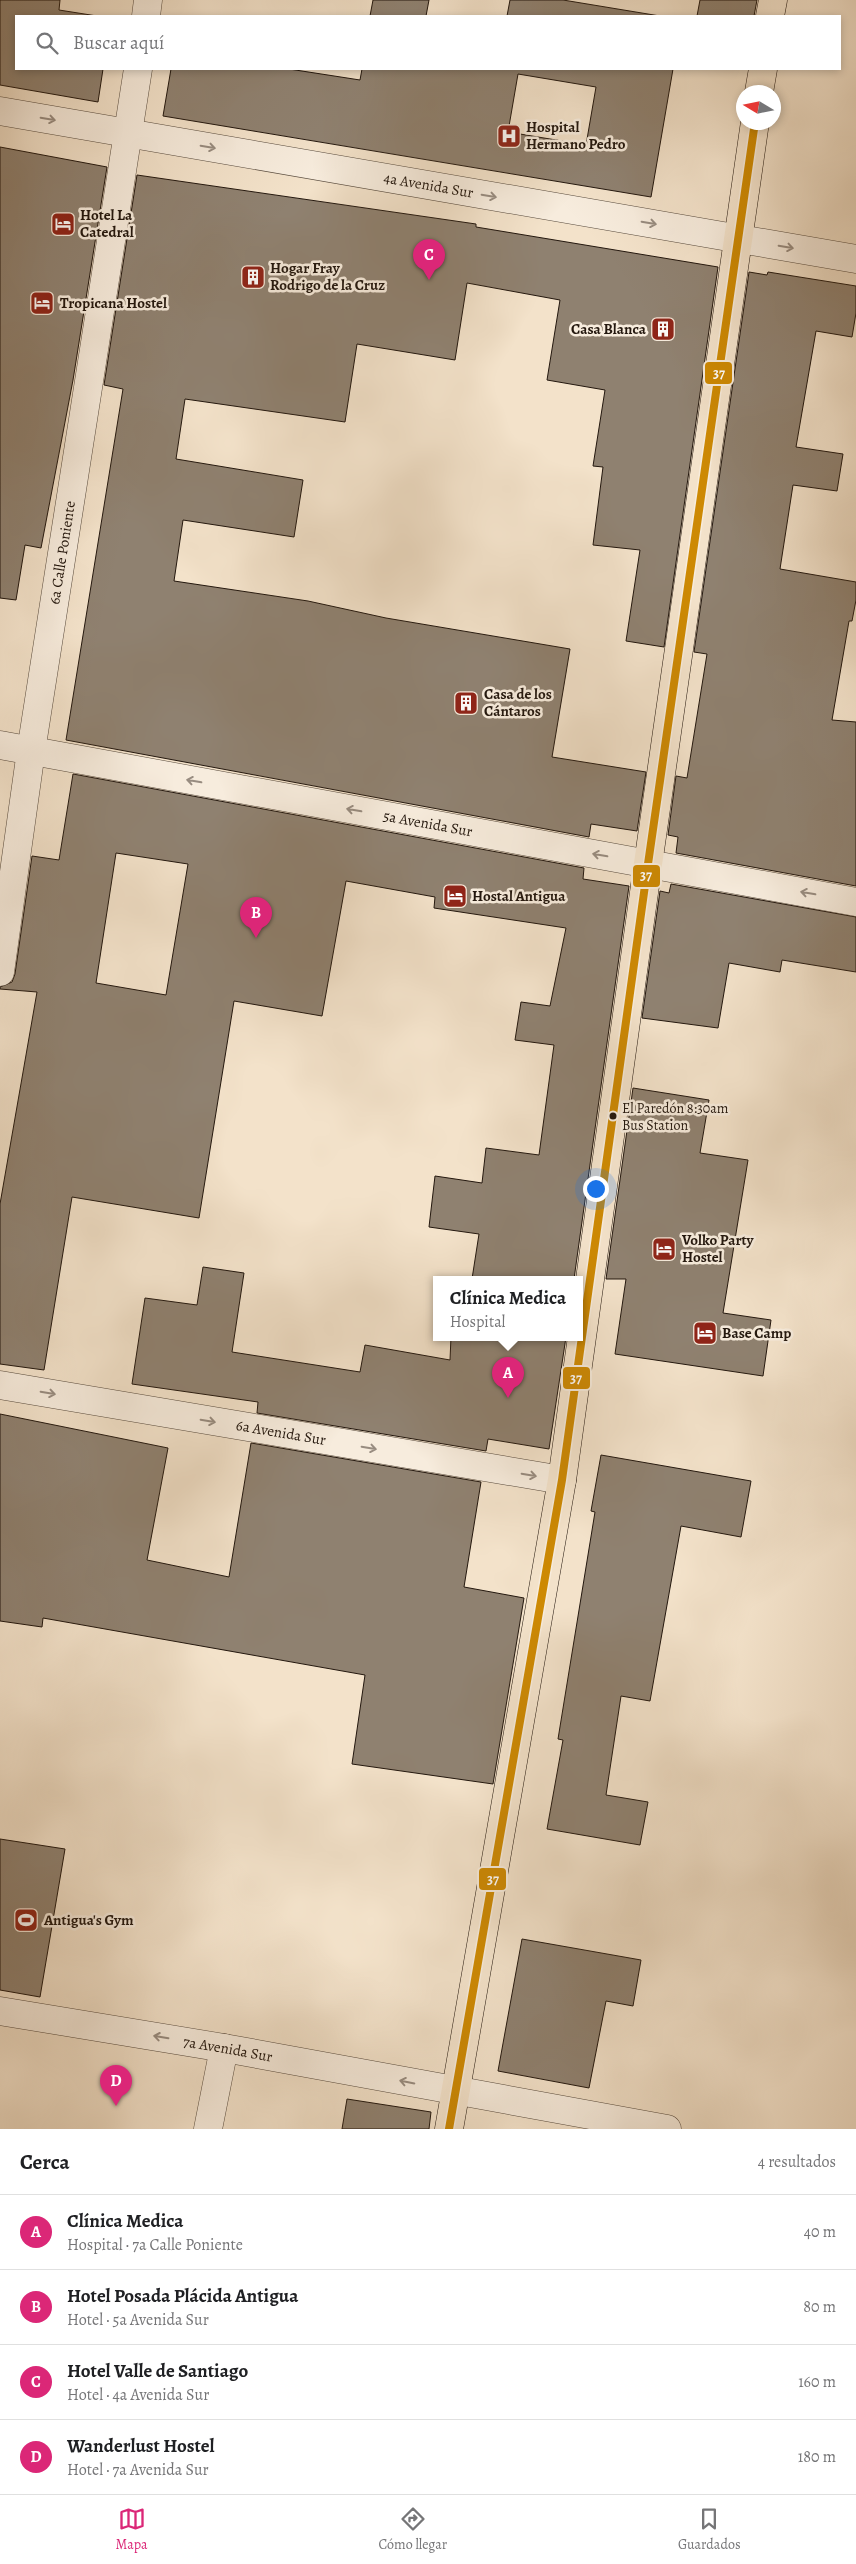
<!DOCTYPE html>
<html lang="es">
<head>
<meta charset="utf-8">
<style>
	:root { --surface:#fff; --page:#f6f6f6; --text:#202124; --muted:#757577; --line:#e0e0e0; --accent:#db2777 }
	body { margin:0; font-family:Alegreya,serif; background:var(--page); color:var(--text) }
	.compass { position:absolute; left:736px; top:85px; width:45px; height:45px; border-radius:50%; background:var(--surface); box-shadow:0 2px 8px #0003; rotate:280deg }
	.you { position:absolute; left:595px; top:1188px; width:18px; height:18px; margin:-12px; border:4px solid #fff; border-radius:50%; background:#1a73e8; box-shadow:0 0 0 8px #1a73e833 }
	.badge { display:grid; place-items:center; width:32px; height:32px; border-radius:50%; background:var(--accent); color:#fff; font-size:16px; font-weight:700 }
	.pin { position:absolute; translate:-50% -41px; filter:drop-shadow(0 1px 2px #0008) }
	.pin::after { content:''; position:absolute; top:26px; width:18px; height:15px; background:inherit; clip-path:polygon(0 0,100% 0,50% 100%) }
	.popup { position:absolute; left:433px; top:1276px; width:150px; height:65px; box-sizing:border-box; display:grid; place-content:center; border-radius:0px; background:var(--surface); filter:drop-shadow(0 1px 4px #0005); font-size:16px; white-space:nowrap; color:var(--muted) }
	.popup b { font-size:19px; color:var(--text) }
	.popup::after { content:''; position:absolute; left:50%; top:100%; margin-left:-10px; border:10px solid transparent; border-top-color:var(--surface) }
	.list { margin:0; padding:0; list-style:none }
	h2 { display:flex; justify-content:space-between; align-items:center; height:65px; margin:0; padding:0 20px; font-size:21px }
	h2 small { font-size:16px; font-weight:400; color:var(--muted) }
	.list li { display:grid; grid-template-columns:32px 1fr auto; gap:15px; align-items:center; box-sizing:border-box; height:75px; padding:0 20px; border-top:1px solid var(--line) }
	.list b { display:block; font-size:19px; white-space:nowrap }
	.list p { margin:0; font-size:16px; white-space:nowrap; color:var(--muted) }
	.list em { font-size:16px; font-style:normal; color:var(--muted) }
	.icon { flex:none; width:28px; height:28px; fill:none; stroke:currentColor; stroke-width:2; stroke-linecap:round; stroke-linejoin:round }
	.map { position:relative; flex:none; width:856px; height:2129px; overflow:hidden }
	.search { position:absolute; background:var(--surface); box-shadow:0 2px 8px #0003; left:15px; right:15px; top:15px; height:55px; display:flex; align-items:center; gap:12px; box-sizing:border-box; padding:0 18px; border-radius:0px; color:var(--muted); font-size:19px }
	.sheet { height:365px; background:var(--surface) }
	nav { display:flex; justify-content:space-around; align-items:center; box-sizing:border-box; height:70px; border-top:1px solid var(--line); background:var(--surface); font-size:14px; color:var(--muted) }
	nav a { display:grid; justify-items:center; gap:2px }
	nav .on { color:var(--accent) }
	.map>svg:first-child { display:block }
	.building { fill:#8f8170; stroke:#23170e; fill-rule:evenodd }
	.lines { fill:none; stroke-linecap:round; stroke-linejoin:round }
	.minor-casing { stroke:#574a3d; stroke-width:29 }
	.major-casing { stroke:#23170e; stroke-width:29 }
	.minor { stroke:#f7ecdd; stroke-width:28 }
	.major { stroke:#f3e2ca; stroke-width:28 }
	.bus-1-casing { stroke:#f7ecdd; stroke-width:11 }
	.bus-1 { stroke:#cd8903; stroke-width:8 }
	.oneway { stroke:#988c80 }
	.bus-dot { fill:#23170e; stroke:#f7ecdd; stroke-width:2 }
	.labels { text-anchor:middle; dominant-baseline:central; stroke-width:5; stroke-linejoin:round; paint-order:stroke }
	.bus-label { font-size:14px; fill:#23170e; stroke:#f7ecdd; text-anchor:start }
	.poi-label { font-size:15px; font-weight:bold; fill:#23170e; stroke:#f7ecdd; text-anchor:start }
	.street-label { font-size:15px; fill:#23170e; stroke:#f7ecdd }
	.line-badge { stroke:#f7ecdd; stroke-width:2 }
	.badge-label { font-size:14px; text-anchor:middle; font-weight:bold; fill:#fff }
</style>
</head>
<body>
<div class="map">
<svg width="856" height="2129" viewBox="0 0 856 2129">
	<rect width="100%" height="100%" fill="#f3e2ca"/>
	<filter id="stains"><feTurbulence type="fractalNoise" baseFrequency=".004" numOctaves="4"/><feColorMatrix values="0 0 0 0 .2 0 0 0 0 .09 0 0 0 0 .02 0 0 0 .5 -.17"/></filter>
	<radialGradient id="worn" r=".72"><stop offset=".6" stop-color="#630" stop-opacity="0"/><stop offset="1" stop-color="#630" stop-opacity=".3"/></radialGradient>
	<!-- building -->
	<path class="building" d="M0 0H60L59 10 97 16H16V69H103L98 102 0 85Z
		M373 0H429L426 16H370Z
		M510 0H563L660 16H507Z
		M700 0H757L754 16H697Z
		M171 69H289L360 80 362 69H673L651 197 163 116ZM518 74 596 87 586 145 508 132Z
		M0 147 107 167 73 380 41 548 25 545 16 600 0 598Z
		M137 175 476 224V227L718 267 664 647 626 641 640 550 593 545 603 467 593 466 605 390 547 380 560 300 467 283 455 360 357 344 345 422 185 399 176 459 303 480 294 537 183 520 174 581 308 601 386 618 570 649 552 757 646 772 637 831 591 824 589 837 66 740 123 389 104 385Z
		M749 272 767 275 768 272 856 286V313L852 337 816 331 796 447 843 454 837 491 793 485 780 569 856 582V600L852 621H849L832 720 856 722V886L676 853 678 837 668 835 676 776 687 778 707 654 694 652Z
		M73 774 584 868 583 879 629 886 574 1279H472L479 1234 429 1227 435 1176 482 1183 486 1148 539 1155 554 1045 515 1040 521 1002 550 1006 566 928 434 908 435 897 346 881 322 1016 234 1001 199 1218 72 1197 44 1370 0 1364V1204L37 992 0 989V987L12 982 15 974 32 856 59 860ZM116 853 188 864 166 995 96 983Z
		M671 884 856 917V972L782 960 780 972 729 963 718 1028 642 1018 660 891 669 893Z
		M633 1088 709 1100 700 1153 748 1160 723 1313 771 1320 763 1376 615 1354 626 1279H606Z
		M203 1267 244 1273 232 1352 360 1372 365 1345 450 1360 451 1337H566L549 1449 488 1439 486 1451 257 1413 258 1402 132 1384 145 1298 197 1305Z
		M0 1414 168 1448 147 1560 229 1577 251 1443 481 1482 464 1587 524 1598 493 1784 352 1764 365 1675 43 1618 42 1627 0 1621Z
		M601 1455 751 1481 741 1537 681 1526 650 1701 621 1696 606 1795 648 1802 640 1845 547 1829 563 1740 558 1739 595 1512 591 1511Z
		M0 1839 65 1849 40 1997 0 1990Z
		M522 1939 641 1960 633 2006 606 2001 589 2088 498 2071Z
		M347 2099 431 2112 429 2129H342Z"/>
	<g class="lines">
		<!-- minor casing -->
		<g class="minor-casing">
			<g id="minor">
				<path d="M146 16 148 0"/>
				<path id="s1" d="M0 111 856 259"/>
				<path id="s2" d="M0 745 856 902"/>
				<path id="s3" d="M0 972 31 751 138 69"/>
				<path id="s4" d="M0 1385 562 1480"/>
				<path id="s5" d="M0 2011 224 2048 667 2129"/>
				<path d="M208 2129 224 2048"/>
			</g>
		</g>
		<!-- major casing -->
		<g class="major-casing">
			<path id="major" d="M770 16 773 0
				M759 92 763 69
				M449 2129 562 1480 648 864 755 122"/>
		</g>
		<!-- minor -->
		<use href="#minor" class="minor"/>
		<!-- major -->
		<use href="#major" class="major"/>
		<!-- bus-1 casing -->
		<g class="bus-1-casing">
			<path id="bus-1" d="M449 2129 562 1480 648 864 755 122"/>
		</g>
		<!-- bus-1 -->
		<use href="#bus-1" class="bus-1"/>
	</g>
	<!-- one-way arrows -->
	<defs><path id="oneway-shaft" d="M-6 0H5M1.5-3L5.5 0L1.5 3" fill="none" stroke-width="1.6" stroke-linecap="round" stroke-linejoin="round" transform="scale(1.25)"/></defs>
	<g class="oneway">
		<use href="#oneway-shaft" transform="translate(48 119) rotate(10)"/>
		<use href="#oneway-shaft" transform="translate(208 147) rotate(10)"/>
		<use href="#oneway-shaft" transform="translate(489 196) rotate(10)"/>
		<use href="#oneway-shaft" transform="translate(649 223) rotate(10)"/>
		<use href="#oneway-shaft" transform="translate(786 247) rotate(10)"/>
		<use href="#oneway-shaft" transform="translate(194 781) rotate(-170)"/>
		<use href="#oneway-shaft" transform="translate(354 810) rotate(-170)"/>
		<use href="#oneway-shaft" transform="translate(600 855) rotate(-170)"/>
		<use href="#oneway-shaft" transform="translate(808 893) rotate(-170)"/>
		<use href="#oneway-shaft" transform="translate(48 1393) rotate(10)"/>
		<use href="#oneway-shaft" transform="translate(208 1421) rotate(10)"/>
		<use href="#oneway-shaft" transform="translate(369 1448) rotate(10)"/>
		<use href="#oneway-shaft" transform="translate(529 1475) rotate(10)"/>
		<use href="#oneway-shaft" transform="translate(161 2037) rotate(-171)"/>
		<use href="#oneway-shaft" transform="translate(407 2082) rotate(-169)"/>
	</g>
	<!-- icons -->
	<defs>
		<g id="hospital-square" transform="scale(1.25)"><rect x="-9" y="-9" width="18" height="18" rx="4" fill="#8f2418" stroke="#f7ecdd"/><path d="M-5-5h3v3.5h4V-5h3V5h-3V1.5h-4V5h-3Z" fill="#fff"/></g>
		<g id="hotel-square" transform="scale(1.25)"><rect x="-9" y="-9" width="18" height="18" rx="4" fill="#8f2418" stroke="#f7ecdd"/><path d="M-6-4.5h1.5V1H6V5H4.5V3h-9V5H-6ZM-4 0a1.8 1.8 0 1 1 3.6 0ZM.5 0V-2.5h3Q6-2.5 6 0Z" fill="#fff"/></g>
		<g id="building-square" transform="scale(1.25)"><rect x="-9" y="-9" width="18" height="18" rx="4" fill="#8f2418" stroke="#f7ecdd"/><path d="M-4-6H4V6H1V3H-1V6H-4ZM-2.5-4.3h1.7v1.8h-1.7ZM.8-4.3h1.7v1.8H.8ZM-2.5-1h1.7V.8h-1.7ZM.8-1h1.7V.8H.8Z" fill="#fff"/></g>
		<g id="stadium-square" transform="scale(1.25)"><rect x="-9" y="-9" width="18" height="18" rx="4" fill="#8f2418" stroke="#f7ecdd"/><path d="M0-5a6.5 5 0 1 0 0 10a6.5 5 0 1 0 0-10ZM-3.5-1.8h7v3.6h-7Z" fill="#fff"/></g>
	</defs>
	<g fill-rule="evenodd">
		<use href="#hospital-square" x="509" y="136"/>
		<use href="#hotel-square" x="63" y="224"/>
		<use href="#building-square" x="253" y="277"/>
		<use href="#hotel-square" x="42" y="303"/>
		<use href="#building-square" x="663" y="329"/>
		<use href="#building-square" x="466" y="703"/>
		<use href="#hotel-square" x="455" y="896"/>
		<use href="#hotel-square" x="664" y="1249"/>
		<use href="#hotel-square" x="705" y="1333"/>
		<use href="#stadium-square" x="26" y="1920"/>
	</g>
	<!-- markers -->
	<circle class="bus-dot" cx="613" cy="1116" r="4.5"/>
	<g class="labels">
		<!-- bus labels -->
		<g class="bus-label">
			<text x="622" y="1108">El Paredón 8:30am<tspan x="622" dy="17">Bus Station</tspan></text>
		</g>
		<!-- poi labels -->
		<g class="poi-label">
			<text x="526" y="127">Hospital<tspan x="526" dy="17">Hermano Pedro</tspan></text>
			<text x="80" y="215">Hotel La<tspan x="80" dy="17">Catedral</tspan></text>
			<text x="270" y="268">Hogar Fray<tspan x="270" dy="17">Rodrigo de la Cruz</tspan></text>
			<text x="60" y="303">Tropicana Hostel</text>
			<text x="646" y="329" text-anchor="end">Casa Blanca</text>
			<text x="484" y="694">Casa de los<tspan x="484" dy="17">Cántaros</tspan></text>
			<text x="472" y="896">Hostal Antigua</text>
			<text x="682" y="1240">Volko Party<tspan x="682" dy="17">Hostel</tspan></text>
			<text x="722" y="1333">Base Camp</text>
			<text x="44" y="1920">Antigua's Gym</text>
		</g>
		<!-- street labels -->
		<g class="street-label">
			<text stroke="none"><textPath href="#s1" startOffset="435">4a Avenida Sur</textPath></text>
			<text stroke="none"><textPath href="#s3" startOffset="424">6a Calle Poniente</textPath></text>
			<text stroke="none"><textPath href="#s2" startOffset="435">5a Avenida Sur</textPath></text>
			<text stroke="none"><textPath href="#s4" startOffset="285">6a Avenida Sur</textPath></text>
			<text stroke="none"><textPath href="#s5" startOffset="231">7a Avenida Sur</textPath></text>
		</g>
	</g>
	<g class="line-badge">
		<rect x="704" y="361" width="29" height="24" rx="5" fill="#cd8903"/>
		<rect x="632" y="864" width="29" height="24" rx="5" fill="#cd8903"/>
		<rect x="562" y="1366" width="29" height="24" rx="5" fill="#cd8903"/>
		<rect x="478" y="1867" width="29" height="24" rx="5" fill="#cd8903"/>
	</g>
	<g class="badge-label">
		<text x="719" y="378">37</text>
		<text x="646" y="880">37</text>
		<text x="576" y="1383">37</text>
		<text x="493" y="1884">37</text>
	</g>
	<rect width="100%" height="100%" filter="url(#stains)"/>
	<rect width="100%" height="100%" fill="url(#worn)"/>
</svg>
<svg class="compass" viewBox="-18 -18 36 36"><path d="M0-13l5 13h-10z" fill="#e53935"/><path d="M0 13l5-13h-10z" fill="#757577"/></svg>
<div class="you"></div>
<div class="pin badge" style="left:508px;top:1398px">A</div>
<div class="popup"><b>Clínica Medica</b>Hospital</div>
<div class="pin badge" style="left:256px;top:938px">B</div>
<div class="pin badge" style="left:429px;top:280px">C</div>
<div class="pin badge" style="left:116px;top:2106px">D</div>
<div class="search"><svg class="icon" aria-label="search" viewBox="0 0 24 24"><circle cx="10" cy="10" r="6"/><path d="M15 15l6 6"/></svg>Buscar aquí</div>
</div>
<section class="sheet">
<h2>Cerca<small>4 resultados</small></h2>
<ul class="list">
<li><span class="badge">A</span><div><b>Clínica Medica</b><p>Hospital · 7a Calle Poniente</p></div><em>40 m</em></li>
<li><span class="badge">B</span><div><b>Hotel Posada Plácida Antigua</b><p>Hotel · 5a Avenida Sur</p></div><em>80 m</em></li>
<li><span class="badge">C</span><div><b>Hotel Valle de Santiago</b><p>Hotel · 4a Avenida Sur</p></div><em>160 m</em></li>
<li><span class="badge">D</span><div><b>Wanderlust Hostel</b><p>Hotel · 7a Avenida Sur</p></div><em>180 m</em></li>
</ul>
</section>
<nav>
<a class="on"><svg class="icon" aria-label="map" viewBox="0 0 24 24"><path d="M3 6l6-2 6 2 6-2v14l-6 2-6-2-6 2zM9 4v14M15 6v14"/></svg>Mapa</a>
<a><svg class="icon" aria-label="directions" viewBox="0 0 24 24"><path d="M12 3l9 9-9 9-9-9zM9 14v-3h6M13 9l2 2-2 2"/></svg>Cómo llegar</a>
<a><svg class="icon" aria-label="saved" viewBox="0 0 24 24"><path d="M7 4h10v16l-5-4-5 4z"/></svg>Guardados</a>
</nav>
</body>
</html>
